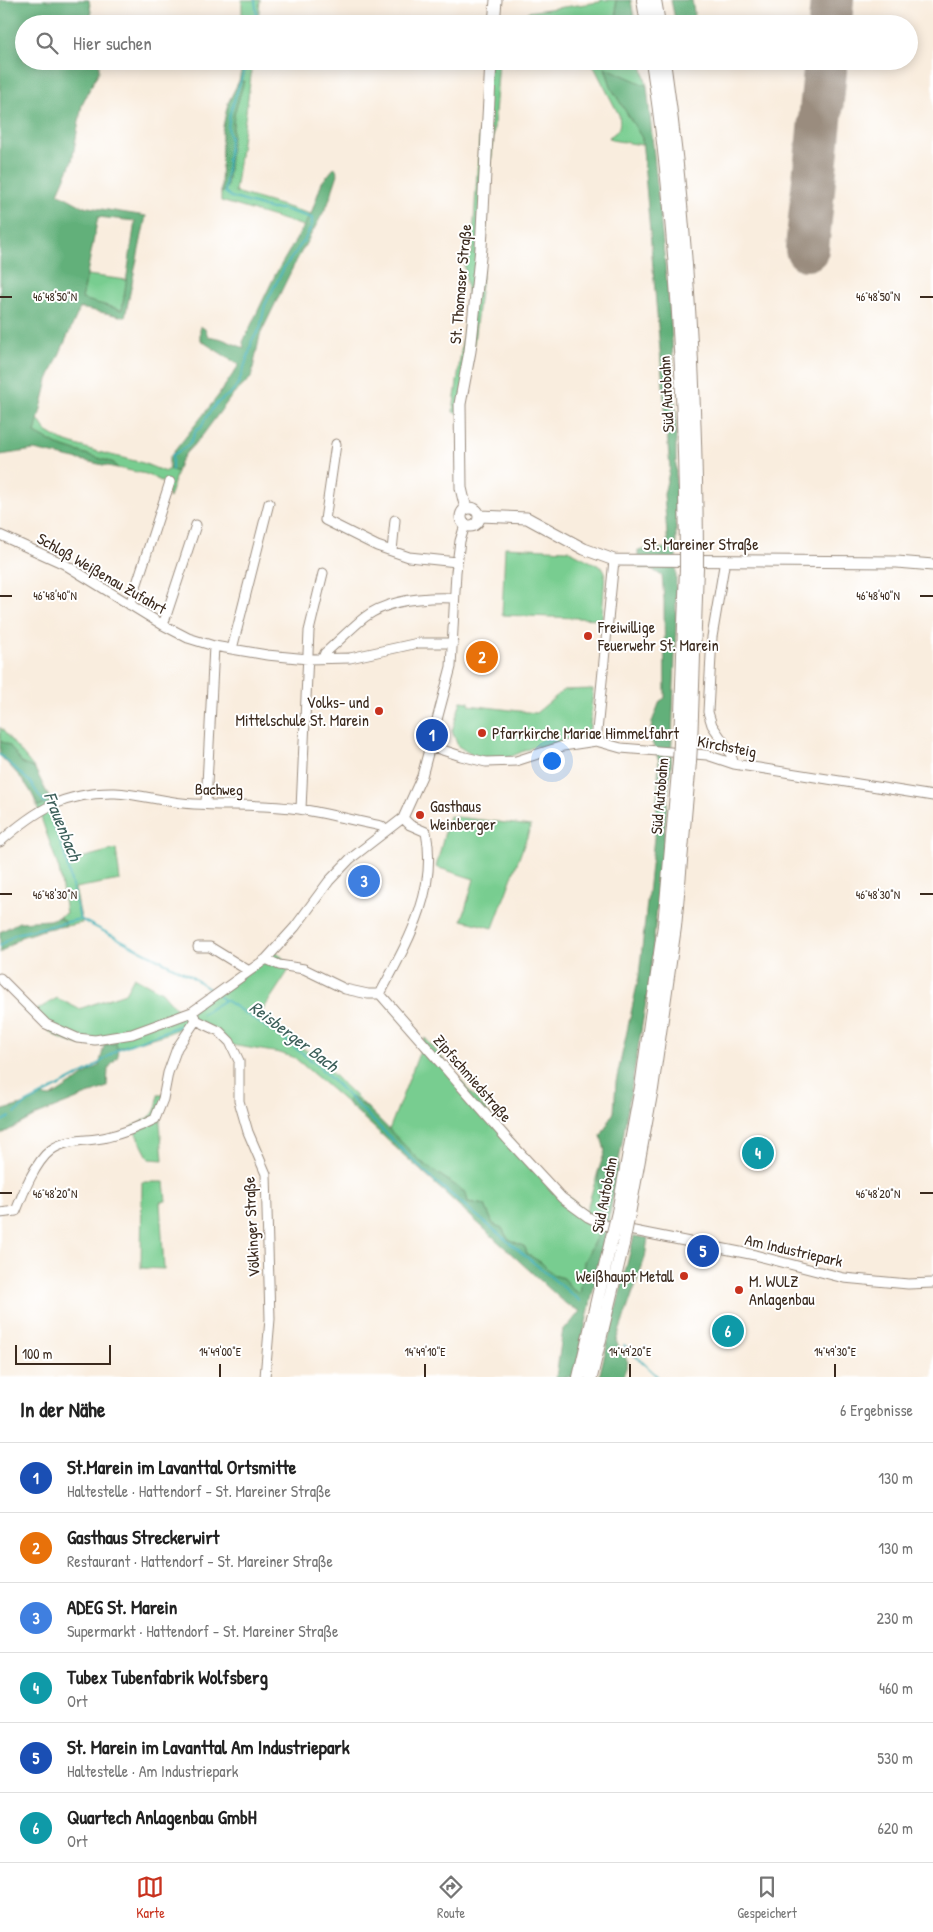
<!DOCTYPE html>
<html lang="de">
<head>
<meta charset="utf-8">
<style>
	:root { --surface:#fff; --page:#f2f2f2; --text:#222; --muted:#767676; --line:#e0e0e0; --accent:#c8321e }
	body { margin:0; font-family:"Patrick Hand",sans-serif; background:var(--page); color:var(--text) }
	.scale { position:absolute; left:15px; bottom:12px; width:96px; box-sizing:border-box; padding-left:5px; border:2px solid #3b2a1e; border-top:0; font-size:14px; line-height:18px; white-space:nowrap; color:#3b2a1e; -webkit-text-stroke:4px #fff; paint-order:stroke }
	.you { position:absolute; left:551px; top:760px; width:18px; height:18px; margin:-12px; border:4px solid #fff; border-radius:50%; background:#1a73e8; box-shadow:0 0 0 8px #1a73e833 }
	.badge { display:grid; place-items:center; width:32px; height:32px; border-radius:50%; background:var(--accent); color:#fff; font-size:16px; font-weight:700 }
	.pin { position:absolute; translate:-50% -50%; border:2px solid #fff; box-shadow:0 1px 5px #0006 }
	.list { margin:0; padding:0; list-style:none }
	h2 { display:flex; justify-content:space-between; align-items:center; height:65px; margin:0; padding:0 20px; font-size:21px }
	h2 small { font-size:16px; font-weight:400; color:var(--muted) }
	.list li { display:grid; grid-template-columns:32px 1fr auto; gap:15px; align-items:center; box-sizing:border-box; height:70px; padding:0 20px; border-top:1px solid var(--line) }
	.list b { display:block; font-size:19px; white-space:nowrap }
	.list p { margin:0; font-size:16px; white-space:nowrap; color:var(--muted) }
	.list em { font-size:16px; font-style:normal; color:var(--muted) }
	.icon { flex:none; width:28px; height:28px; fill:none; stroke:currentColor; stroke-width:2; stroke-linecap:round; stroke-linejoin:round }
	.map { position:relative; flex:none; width:933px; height:1377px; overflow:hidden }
	.search { position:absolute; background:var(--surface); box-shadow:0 2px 12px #0003; left:15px; right:15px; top:15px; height:55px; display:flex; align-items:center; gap:12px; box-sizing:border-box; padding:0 18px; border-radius:28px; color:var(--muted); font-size:19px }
	.sheet { height:485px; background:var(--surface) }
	nav { display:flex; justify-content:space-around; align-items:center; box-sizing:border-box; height:70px; border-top:1px solid var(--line); background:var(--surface); font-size:14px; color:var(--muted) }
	nav a { display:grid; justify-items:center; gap:2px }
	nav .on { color:var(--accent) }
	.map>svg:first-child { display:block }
	.green { fill:#78cd90; stroke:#5a7c57 }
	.forest { fill:#62b07a; stroke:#4e6d4c; fill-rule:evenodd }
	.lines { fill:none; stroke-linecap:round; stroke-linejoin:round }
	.stream { stroke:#3eafb5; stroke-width:2 }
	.runway { stroke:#9a8c7e; stroke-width:44 }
	.minor-casing { stroke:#9a8c7e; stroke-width:11 }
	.major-casing { stroke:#9a8c7e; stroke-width:13 }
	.highway-casing { stroke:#9a8c7e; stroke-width:14 }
	.minor { stroke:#fff; stroke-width:9 }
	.major { stroke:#fff; stroke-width:11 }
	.highway { stroke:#fff; stroke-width:12 }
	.highway-bridge-casing { stroke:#9a8c7e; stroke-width:14; stroke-linecap:butt }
	.highway-bridge { stroke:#fff; stroke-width:12 }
	.ticks { fill:none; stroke:#3b2a1e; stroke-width:2 }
	.poi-dot { fill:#c8321e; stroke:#fff; stroke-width:2 }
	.labels { text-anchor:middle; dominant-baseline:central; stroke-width:4; stroke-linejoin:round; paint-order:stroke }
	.street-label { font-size:16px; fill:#3b2a1e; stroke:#fff }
	.poi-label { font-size:16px; fill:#3b2a1e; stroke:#fff; text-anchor:start }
	.water-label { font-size:18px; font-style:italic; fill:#3c5f5a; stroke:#fff }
	.ticks-label { font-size:12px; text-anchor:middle; fill:#3b2a1e; stroke:#fff; stroke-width:4; stroke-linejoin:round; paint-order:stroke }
</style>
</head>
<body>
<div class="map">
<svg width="933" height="1377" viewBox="0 0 933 1377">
	<rect width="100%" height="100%" fill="#fff"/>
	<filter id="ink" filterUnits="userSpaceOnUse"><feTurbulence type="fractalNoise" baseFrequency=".02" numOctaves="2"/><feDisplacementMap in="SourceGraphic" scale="10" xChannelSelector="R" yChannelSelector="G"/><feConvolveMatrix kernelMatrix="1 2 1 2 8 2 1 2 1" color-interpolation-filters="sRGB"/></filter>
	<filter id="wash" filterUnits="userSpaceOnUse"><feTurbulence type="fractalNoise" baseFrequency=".0096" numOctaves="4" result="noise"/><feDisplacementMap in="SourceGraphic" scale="20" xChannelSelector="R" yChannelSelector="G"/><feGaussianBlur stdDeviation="1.12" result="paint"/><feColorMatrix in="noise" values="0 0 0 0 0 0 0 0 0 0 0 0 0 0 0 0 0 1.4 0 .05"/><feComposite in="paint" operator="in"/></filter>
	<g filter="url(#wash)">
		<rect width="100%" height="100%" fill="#f9edde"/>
		<!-- green -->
		<path class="green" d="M242 0H260L258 24H242Z
			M601 0H616L617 24H525L527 12 600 2Z
			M243 61H253L235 192 311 214 304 226 221 201V194L227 187 234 115 244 81H239Z
			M484 61H499L484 259 465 415 453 412 468 299 463 255 472 254Z
			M591 61H623L626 65 641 61 647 86 605 68 612 89 642 138V145L611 140 609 137C619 131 621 127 619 115Z
			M87 275 127 280 122 310 82 299Z
			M38 419 46 431 61 440 95 451 143 463 165 472 169 469 177 472 169 498 163 482 146 474 117 468 114 463 57 445 35 433Z
			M505 547 568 550 603 568 605 572 602 619 502 615Z
			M593 689 589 737 538 748V745L503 760 475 757 458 746 452 731 461 701 469 702V705L536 713 564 690Z
			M0 727 35 769 22 763 9 745 0 741Z
			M51 801 73 860 116 849 120 880 75 888 82 923 66 926 64 920 58 917 66 913 59 869 37 806 43 805Z
			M449 816 531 826 493 928 462 920 474 879 436 867Z
			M276 951 291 967 259 1016 314 1056 368 1108 351 1097 346 1102 295 1058 280 1053 225 1044 213 1030 189 1025 166 1034 117 1048 116 1043C94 1048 62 1046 45 1027 41 1023 38 1016 35 1011L57 998 79 1009 125 993 134 977 162 992 179 1012Z
			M425 1038C476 1098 525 1162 586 1212L598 1172 600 1230 584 1262 580 1295 572 1289 564 1278 553 1275 542 1263 527 1254 525 1247 508 1239 502 1228 493 1224 485 1205 468 1202 466 1193 420 1161 389 1130Z
			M158 1095H164L160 1122 163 1160 149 1159 132 1126C150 1118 157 1116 158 1095Z
			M142 1182H164L166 1201 160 1202 164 1269 141 1268Z"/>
		<!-- forest -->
		<path class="forest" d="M0 0H89L93 24H24V61H99V71L82 104 72 161 58 193 82 206 146 216 125 317 80 308 48 380 35 433 57 445 114 463 117 468 34 450 0 455ZM98 217 135 221 122 310 82 299Z
			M616 0H631L635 24H617Z
			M671 0H692L696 24H676Z
			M605 67 647 86 671 323 676 414V628L671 766 650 978 610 1214 574 1377H556L563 1329 569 1325 580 1311 566 1304 346 1102 351 1097 368 1108 420 1161 466 1193 468 1202 485 1205 493 1224 502 1228 508 1239 525 1247 527 1254 542 1263 553 1275 564 1278 572 1289 580 1294 584 1262 600 1230 598 1172 605 1151 601 1136 614 1112 616 1082 639 976 656 819 659 761 650 737 652 722 660 701 665 698 664 600 662 576 650 568H638V550L668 548 664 494 670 468 642 138 612 89Z
			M239 81H244L234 115 227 187 221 194 222 131 228 103Z
			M335 167 338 174 328 204 294 265 260 335 251 378 231 397 202 436 186 453 180 462 177 472 169 469V458L218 396 239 365 200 340V326L205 329 208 336 222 339 244 348 243 342 275 275 311 214 322 182Z
			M0 741 9 745 22 763 35 769 51 801 43 805 37 806C32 787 14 770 0 756Z
			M58 917 64 920 66 926 46 929 21 937 0 953V932L19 922 49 920Z
			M116 1043 118 1056 108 1069 107 1087 37 1115 0 1135V1111L25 1104 42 1096 51 1097 99 1066 104 1046Z
			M634 1236 648 1238 645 1258 616 1341 628 1362 623 1377H599Z"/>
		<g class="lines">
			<!-- stream -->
			<path class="stream" d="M255 0 257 17 256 24
				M172 470V455C185 449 192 444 196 430L201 428 205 419 216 404 233 391 239 382 250 350 252 340 260 329 265 305 284 268 305 239 312 225V218L283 209H271L231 197 225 192 230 138 228 128 230 113 247 61
				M0 755 30 782 45 804
				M48 811 64 852 80 919
				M0 946 15 934 80 919 189 975 215 993
				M219 996 284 1039 316 1064 430 1177 580 1301
				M202 1014 225 1000
				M15 1113 25 1104 90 1070 118 1049 187 1023
				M0 1122 10 1117
				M624 1345 658 1377"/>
			<!-- runway -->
			<path class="runway" d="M830 24 832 0
				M807 249 826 61"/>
		</g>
	</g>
	<g filter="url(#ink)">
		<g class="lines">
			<!-- minor casing -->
			<g class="minor-casing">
				<path id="minor" d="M336 444 325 520 377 546 409 557 457 562
					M0 535 64 564 163 625 188 638 214 646 267 655 308 659 350 658 418 643H453
					M392 551 395 520
					M725 560 712 637 708 712 712 725 729 750 734 764
					M130 605 170 482
					M163 625 196 525
					M232 649 269 503
					M323 658 325 653C338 642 352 627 365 617 389 599 426 597 454 598
					M596 741 614 560
					M430 746 461 756 486 762 516 761 563 746 596 741 621 748 707 755 734 764 933 796
					M206 804 214 646
					M301 809 309 631 323 573
					M0 842C36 810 64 792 115 793 141 794 167 803 194 804 229 806 264 804 299 809 327 813 354 821 381 826L385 830
					M198 947H210L249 971
					M266 959 279 965 304 969 345 989 368 994H380L509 1141 562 1198 588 1217 604 1225 755 1255 844 1278 908 1284 933 1283
					M0 978 46 1024 77 1038 95 1040 132 1034 192 1012 266 959 295 927 329 881 350 859 403 818 422 776 451 667 456 572 460 541 465 525
					M380 994C407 943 438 892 426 832L410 825 403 818
					M192 1012 196 1020 219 1031 230 1042 239 1061V1101L248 1132 266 1174 270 1319 265 1377
					M0 1213 16 1211C23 1193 35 1162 51 1150 67 1138 89 1142 107 1137 124 1133 139 1127 155 1119L163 1099 168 1073 177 1048 196 1020"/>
			</g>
			<!-- major casing -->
			<g class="major-casing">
				<path id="major" d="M494 24 496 0
					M461 517a9 9 0 1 1 18 0a9 9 0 1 1-18 0Z
					M466 509 461 488 460 404 470 351 481 248 491 61
					M480 516 527 518 584 549 614 560 897 562 933 565"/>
			</g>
			<!-- highway casing -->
			<g class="highway-casing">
				<path id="highway" d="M643 0 647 24
					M655 0 659 24
					M652 61C677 224 684 389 686 554
					M664 61C688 225 696 389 697 554
					M680 743 686 567
					M691 745 697 567
					M618 1212 641 1087 664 925 679 761
					M629 1214 652 1089 675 927 690 762
					M579 1377 611 1241
					M591 1377 623 1244"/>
			</g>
			<!-- minor -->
			<use href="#minor" class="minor"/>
			<!-- major -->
			<use href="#major" class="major"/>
			<!-- highway -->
			<use href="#highway" class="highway"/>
			<!-- highway-bridge casing -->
			<g class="highway-bridge-casing">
				<path id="highway-bridge" d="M686 567V554
					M697 567V554
					M679 761 680 743
					M690 762 691 745
					M611 1241 618 1212
					M623 1244 629 1214"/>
			</g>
			<!-- highway-bridge -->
			<use href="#highway-bridge" class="highway-bridge"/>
		</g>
	</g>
	<!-- ticks -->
	<path class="ticks" d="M0 297H12M920 297H933M0 596H12M920 596H933M0 894H12M920 894H933M0 1193H12M920 1193H933M220 1364V1377M425 1364V1377M630 1364V1377M835 1364V1377"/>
	<!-- markers -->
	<g class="poi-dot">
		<circle cx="588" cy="636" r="5"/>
		<circle cx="379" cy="711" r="5"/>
		<circle cx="482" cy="733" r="5"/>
		<circle cx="420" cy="815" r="5"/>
		<circle cx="684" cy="1276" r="5"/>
		<circle cx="739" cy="1290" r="5"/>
	</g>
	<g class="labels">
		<!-- street labels -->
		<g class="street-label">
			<text transform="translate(460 284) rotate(-85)">St. Thomaser Straße</text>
			<text transform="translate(666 394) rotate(-93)">Süd Autobahn</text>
			<text x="701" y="544">St. Mareiner Straße</text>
			<text transform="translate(102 573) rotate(30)">Schloß Weißenau Zufahrt</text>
			<text transform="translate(727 746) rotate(11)">Kirchsteig</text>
			<text transform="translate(219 789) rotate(1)">Bachweg</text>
			<text transform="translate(659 796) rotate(-85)">Süd Autobahn</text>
			<text transform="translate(473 1078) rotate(49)">Zipfschmiedstraße</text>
			<text transform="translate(604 1195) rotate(-79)">Süd Autobahn</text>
			<text transform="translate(251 1227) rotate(-93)">Völkinger Straße</text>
			<text transform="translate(794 1250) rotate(13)">Am Industriepark</text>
		</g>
		<!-- poi labels -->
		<g class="poi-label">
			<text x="598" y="627">Freiwillige<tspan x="598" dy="18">Feuerwehr St. Marein</tspan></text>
			<text x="369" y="702" text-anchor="end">Volks- und<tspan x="369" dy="18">Mittelschule St. Marein</tspan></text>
			<text x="492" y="733">Pfarrkirche Mariae Himmelfahrt</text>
			<text x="430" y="806">Gasthaus<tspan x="430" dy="18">Weinberger</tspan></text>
			<text x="674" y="1276" text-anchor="end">Weißhaupt Metall</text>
			<text x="749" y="1281">M. WULZ<tspan x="749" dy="18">Anlagenbau</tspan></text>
		</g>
		<!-- water labels -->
		<g class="water-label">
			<text transform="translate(63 826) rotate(68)">Frauenbach</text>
			<text transform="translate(294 1036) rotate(37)">Reisberger Bach</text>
		</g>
	</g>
	<g class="ticks-label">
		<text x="55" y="301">46°48'50"N</text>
		<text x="878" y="301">46°48'50"N</text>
		<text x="55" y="600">46°48'40"N</text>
		<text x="878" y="600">46°48'40"N</text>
		<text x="55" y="899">46°48'30"N</text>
		<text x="878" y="899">46°48'30"N</text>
		<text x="55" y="1198">46°48'20"N</text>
		<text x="878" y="1198">46°48'20"N</text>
		<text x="220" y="1356">14°49'00"E</text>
		<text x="425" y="1356">14°49'10"E</text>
		<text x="630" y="1356">14°49'20"E</text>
		<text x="835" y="1356">14°49'30"E</text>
	</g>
</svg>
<div class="scale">100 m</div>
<div class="you"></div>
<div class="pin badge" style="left:432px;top:735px;background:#1a4fb4">1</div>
<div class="pin badge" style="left:482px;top:657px;background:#e8710a">2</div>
<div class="pin badge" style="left:364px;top:881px;background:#3f7fe0">3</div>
<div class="pin badge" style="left:758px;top:1153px;background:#0f9aa8">4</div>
<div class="pin badge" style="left:703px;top:1251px;background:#1a4fb4">5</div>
<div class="pin badge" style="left:728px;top:1331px;background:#0f9aa8">6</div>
<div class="search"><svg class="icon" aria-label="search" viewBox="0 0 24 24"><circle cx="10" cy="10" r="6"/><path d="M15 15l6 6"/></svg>Hier suchen</div>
</div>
<section class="sheet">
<h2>In der Nähe<small>6 Ergebnisse</small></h2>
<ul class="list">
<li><span class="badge" style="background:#1a4fb4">1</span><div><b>St.Marein im Lavanttal Ortsmitte</b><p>Haltestelle · Hattendorf - St. Mareiner Straße</p></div><em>130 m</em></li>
<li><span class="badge" style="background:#e8710a">2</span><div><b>Gasthaus Streckerwirt</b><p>Restaurant · Hattendorf - St. Mareiner Straße</p></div><em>130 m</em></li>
<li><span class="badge" style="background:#3f7fe0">3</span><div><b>ADEG St. Marein</b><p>Supermarkt · Hattendorf - St. Mareiner Straße</p></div><em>230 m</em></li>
<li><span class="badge" style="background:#0f9aa8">4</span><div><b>Tubex Tubenfabrik Wolfsberg</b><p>Ort</p></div><em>460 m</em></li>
<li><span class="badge" style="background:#1a4fb4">5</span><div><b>St. Marein im Lavanttal Am Industriepark</b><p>Haltestelle · Am Industriepark</p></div><em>530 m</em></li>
<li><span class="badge" style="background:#0f9aa8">6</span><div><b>Quartech Anlagenbau GmbH</b><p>Ort</p></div><em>620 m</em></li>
</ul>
</section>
<nav>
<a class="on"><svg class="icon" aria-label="map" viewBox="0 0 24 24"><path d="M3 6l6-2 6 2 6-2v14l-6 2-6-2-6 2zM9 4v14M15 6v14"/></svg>Karte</a>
<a><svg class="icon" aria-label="directions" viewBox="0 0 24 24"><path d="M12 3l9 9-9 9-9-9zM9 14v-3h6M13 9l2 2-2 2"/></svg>Route</a>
<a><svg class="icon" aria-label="saved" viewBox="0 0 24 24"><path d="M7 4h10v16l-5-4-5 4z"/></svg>Gespeichert</a>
</nav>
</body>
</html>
